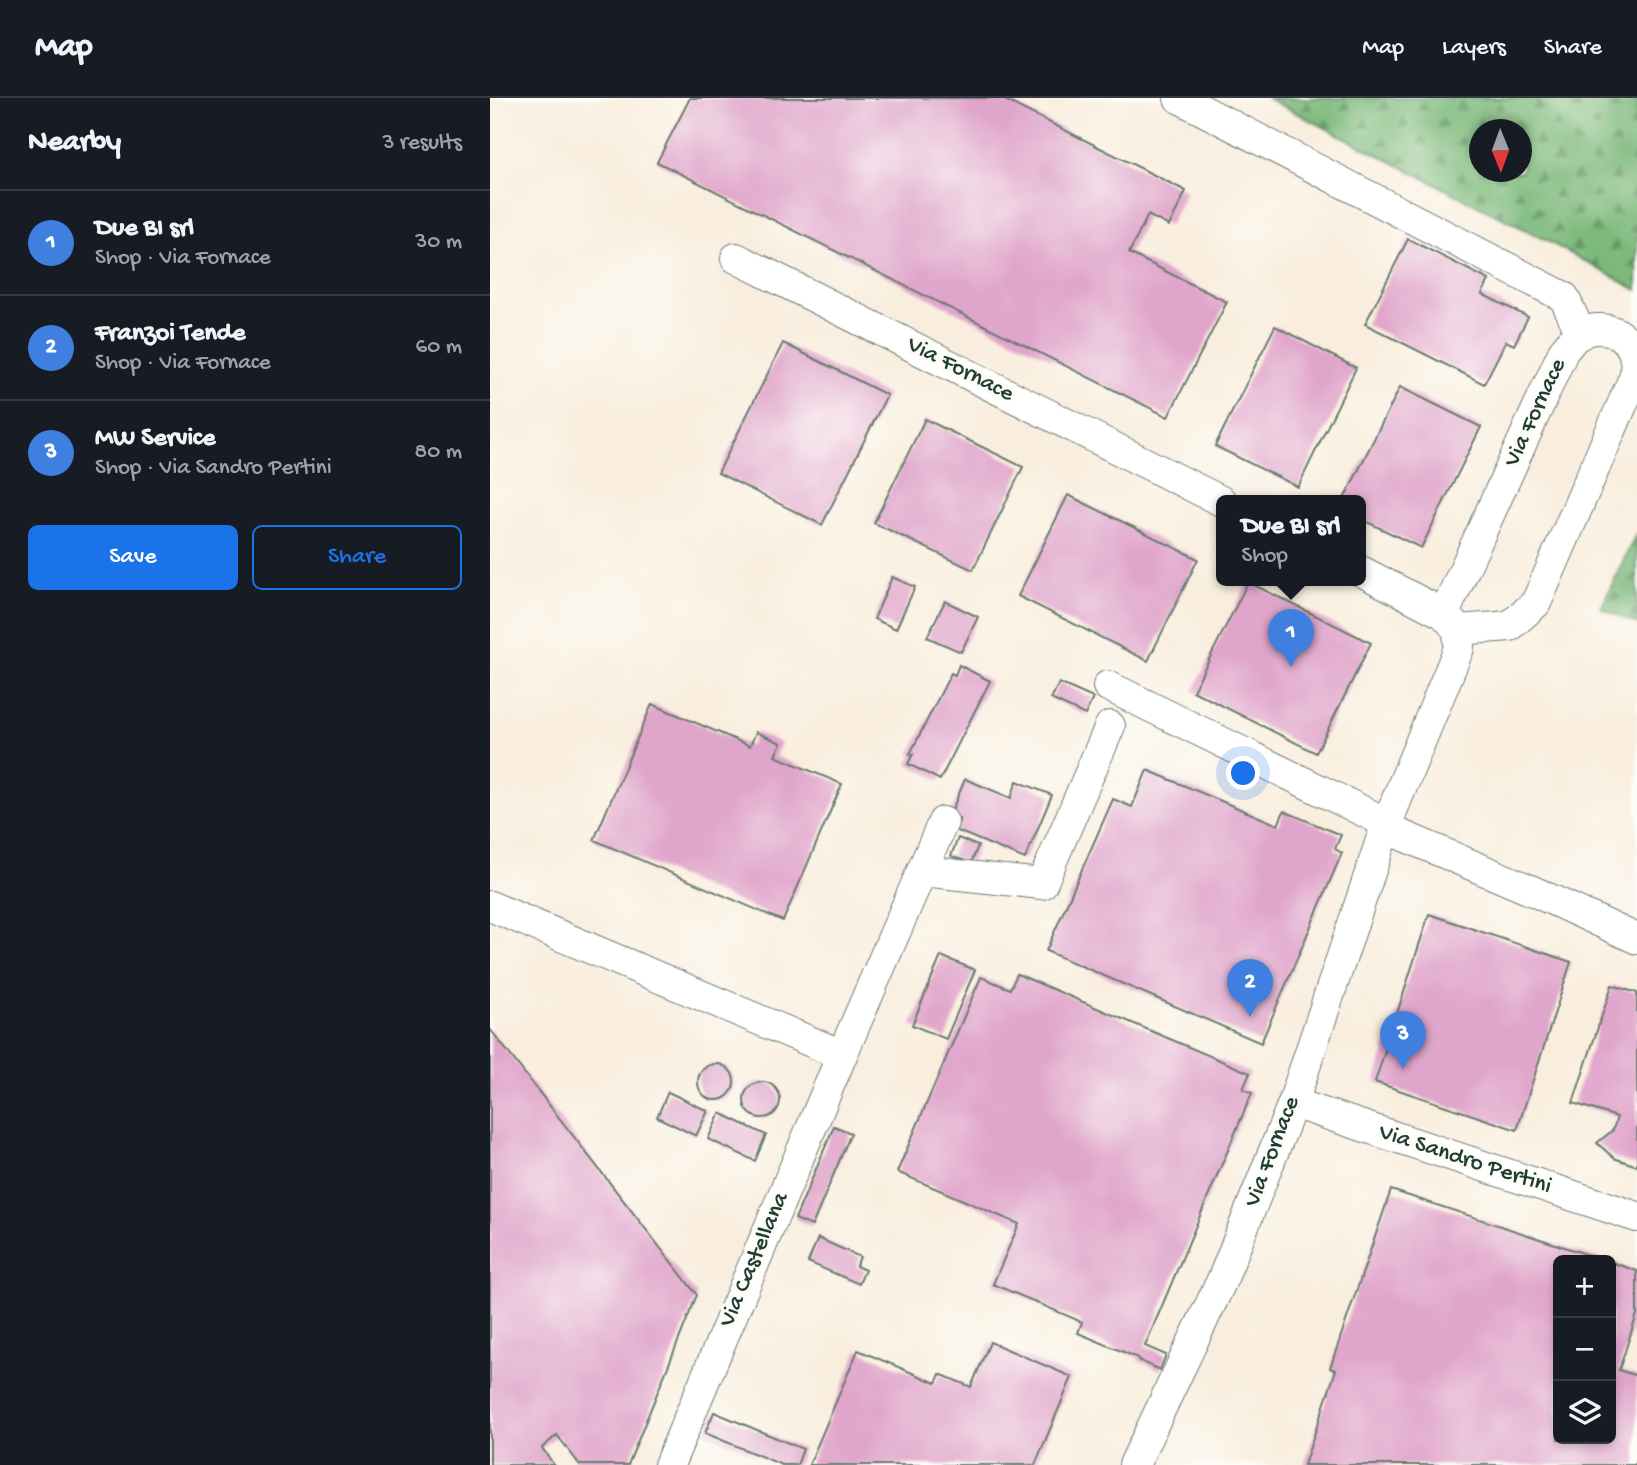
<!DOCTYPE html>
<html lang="en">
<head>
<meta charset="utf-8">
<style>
	:root { --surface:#171b24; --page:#242831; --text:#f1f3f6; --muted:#9ea1a6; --line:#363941; --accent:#1a73e8 }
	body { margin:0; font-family:"Gochi Hand",sans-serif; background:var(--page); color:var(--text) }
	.controls { position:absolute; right:21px; bottom:21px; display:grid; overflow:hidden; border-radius:10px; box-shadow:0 4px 10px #0003 }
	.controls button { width:63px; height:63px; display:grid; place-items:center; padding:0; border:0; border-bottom:2px solid var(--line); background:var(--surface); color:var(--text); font:35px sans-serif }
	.compass { position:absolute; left:979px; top:21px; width:63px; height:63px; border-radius:50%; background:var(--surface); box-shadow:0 4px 10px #0003; rotate:179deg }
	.you { position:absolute; left:754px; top:676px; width:24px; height:24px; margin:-18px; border:5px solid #fff; border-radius:50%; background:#1a73e8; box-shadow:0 0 0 10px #1a73e833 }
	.badge { display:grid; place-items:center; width:46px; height:46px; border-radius:50%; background:var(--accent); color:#fff; font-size:23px; font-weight:700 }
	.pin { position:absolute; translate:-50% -58px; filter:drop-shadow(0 2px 4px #0008) }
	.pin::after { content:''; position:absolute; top:37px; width:24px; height:21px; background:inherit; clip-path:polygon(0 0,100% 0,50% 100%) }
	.popup { position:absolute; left:726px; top:397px; width:150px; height:91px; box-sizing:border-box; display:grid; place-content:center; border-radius:10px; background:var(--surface); filter:drop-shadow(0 2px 5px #0005); font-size:23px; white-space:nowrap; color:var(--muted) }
	.popup b { font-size:26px; color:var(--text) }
	.popup::after { content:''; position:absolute; left:50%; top:100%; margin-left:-14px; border:14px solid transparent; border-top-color:var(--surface) }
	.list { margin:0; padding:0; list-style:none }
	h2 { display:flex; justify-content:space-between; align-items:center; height:91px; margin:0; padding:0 28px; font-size:30px }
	h2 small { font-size:23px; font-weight:400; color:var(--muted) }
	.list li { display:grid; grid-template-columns:46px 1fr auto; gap:21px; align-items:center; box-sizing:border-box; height:105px; padding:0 28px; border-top:2px solid var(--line) }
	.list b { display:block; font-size:26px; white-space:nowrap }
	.list p { margin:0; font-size:23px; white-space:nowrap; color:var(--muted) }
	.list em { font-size:23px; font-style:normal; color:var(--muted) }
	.actions { display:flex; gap:14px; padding:21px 28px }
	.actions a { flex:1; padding:16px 0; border:2px solid var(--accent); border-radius:10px; text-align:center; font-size:24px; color:var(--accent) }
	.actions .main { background:var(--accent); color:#fff }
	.icon { flex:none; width:38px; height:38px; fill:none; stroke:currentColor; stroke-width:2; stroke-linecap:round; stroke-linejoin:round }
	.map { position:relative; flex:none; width:1147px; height:1367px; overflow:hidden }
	header { display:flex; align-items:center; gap:42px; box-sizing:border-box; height:98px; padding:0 35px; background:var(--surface); border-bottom:2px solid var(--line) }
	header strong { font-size:33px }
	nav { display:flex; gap:38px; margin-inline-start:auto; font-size:24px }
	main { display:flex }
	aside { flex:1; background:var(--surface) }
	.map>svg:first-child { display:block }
	.forest { fill:url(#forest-firs); stroke:#4d7b57; stroke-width:2; fill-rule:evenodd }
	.building { fill:#e0a5cb }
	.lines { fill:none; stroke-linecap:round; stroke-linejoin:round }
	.minor-casing { stroke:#6b7b70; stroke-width:32 }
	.minor { stroke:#fff; stroke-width:30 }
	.labels { text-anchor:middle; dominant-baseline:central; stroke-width:7; stroke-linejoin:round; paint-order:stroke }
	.street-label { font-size:24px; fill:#1f3d34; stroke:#fdfcf7 }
</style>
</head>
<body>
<header>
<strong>Map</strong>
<nav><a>Map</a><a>Layers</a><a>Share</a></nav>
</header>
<main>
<aside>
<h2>Nearby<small>3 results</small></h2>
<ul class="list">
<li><span class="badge" style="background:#3f7fe0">1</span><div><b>Due BI srl</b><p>Shop · Via Fornace</p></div><em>30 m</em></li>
<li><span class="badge" style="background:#3f7fe0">2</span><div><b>Franzoi Tende</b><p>Shop · Via Fornace</p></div><em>60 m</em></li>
<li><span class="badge" style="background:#3f7fe0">3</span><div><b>MW Service</b><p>Shop · Via Sandro Pertini</p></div><em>80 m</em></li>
</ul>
<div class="actions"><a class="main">Save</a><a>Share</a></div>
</aside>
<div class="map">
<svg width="1147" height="1367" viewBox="0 0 1147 1367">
	<defs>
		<pattern id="forest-firs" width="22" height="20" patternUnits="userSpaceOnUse" patternTransform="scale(1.75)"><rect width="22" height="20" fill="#7bb97a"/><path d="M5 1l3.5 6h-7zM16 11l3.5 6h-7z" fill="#649865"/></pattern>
	</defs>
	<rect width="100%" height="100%" fill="#fdfcf7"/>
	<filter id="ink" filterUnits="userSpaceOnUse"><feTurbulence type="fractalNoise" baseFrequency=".0143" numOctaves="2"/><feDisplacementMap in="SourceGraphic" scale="14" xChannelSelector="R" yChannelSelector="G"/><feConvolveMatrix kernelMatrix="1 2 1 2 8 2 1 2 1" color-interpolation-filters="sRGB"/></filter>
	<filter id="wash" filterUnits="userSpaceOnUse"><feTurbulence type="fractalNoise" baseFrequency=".00686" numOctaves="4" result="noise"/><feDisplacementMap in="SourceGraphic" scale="28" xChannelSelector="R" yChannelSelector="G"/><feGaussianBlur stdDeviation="1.57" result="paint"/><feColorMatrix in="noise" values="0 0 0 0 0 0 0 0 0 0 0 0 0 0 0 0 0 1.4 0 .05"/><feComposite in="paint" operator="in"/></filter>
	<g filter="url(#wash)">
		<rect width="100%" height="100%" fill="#f9eede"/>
		<!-- forest -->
		<path class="forest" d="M777 0H1147V192L1065 147ZM990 32H1032V74H990Z
			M1147 434V526L1111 510Z"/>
		<g id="blocks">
			<!-- building -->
			<path class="building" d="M200 0H511L696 93 679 128 658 117 639 155 737 204 678 319 167 64Z
				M918 141 999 182 992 196 1038 219 1024 247 1016 243 994 286 875 226Z
				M785 228 866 270 808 389 725 348Z
				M293 245 397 297 332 427 228 375Z
				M910 289 991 329 931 450 871 421V403H853Z
				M435 321 533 369 483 472 384 425Z
				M578 397 708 461 658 563 528 498Z
				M402 479 425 489 406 531 384 521Z
				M758 484 881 545 826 655 703 593Z
				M455 503 488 519 471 554 437 539Z
				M469 567 500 583 450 682 418 666 423 656H420L461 575 465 577Z
				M569 585 603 600 595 617 561 601Z
				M162 606 260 648 266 634 291 645 285 658 352 686 293 823 104 742Z
				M657 672 788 727 794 713 851 737 845 751 852 755 771 945 556 853 623 701 642 709Z
				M475 681 521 700 527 683 562 697 535 761 465 732 470 721 460 717Z
				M468 740 488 748 481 765 461 758Z
				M939 816 1081 864 1027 1032 885 984Z
				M451 858 485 872 456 941 422 927Z
				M527 876 760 975 753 991 762 995 655 1248 676 1257 670 1272 648 1262V1260L588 1235 592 1224 503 1186 529 1126 407 1074 491 879 520 891Z
				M1122 887 1147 895V1068L1124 1060 1107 1045 1123 1032 1127 1019 1083 1005Z
				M0 931 207 1197 138 1367H90L67 1337 52 1350 64 1367H0Z
				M208 984a18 18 0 1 1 36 0a18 18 0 1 1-36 0Z
				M254 1002a18 18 0 1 1 36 0a18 18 0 1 1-36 0Z
				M178 994 218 1013 206 1038 167 1019Z
				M230 1015 276 1037 265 1063 218 1041Z
				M344 1028 361 1035 322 1128 305 1121Z
				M901 1092 1114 1162H1068V1341H1121V1164L1147 1173V1216L1129 1272 1147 1278V1361L1145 1367H814L846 1272 840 1270Z
				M328 1140 370 1159 366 1168 375 1172 369 1186 318 1164Z
				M500 1244 582 1279 545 1367H319L368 1252 446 1285 450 1276 481 1289Z
				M224 1314 313 1351 307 1367H292L215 1335Z"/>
		</g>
	</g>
	<g filter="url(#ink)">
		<use href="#blocks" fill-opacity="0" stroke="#6b7b70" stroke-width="2"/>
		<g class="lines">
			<!-- minor casing -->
			<g class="minor-casing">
				<path id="minor" d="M689 0 1074 199 1091 236
					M246 160 731 403
					M954 516 1074 252C1079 247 1083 240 1089 236 1112 224 1141 234 1145 261 1146 266 1145 272 1145 277L1046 505 1020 528 968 532
					M618 588 897 725
					M895 730 1045 794 1147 841
					M432 773 552 786 620 628
					M0 808 352 957 179 1367
					M352 957 453 724
					M803 1005 1147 1119
					M644 1367 733 1180 803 1005 895 730 969 550 968 532 954 516 871 473"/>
			</g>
			<!-- minor -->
			<use href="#minor" class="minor"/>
		</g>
	</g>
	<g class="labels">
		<!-- street labels -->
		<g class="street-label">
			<text transform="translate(470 272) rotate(27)">Via Fornace</text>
			<text transform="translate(1046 315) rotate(-65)">Via Fornace</text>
			<text transform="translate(783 1054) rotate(-69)">Via Fornace</text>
			<text transform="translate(975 1062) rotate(18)">Via Sandro Pertini</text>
			<text transform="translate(265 1162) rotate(-67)">Via Castellana</text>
		</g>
	</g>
</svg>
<div class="controls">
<button>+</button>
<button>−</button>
<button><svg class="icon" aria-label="layers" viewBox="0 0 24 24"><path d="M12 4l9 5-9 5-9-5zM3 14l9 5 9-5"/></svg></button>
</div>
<svg class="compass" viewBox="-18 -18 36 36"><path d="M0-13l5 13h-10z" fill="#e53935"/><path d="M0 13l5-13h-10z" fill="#9ea1a6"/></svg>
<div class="you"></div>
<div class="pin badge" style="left:801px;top:569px;background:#3f7fe0">1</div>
<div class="popup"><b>Due BI srl</b>Shop</div>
<div class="pin badge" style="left:760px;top:919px;background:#3f7fe0">2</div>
<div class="pin badge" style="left:913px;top:971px;background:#3f7fe0">3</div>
</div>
</main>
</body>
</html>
